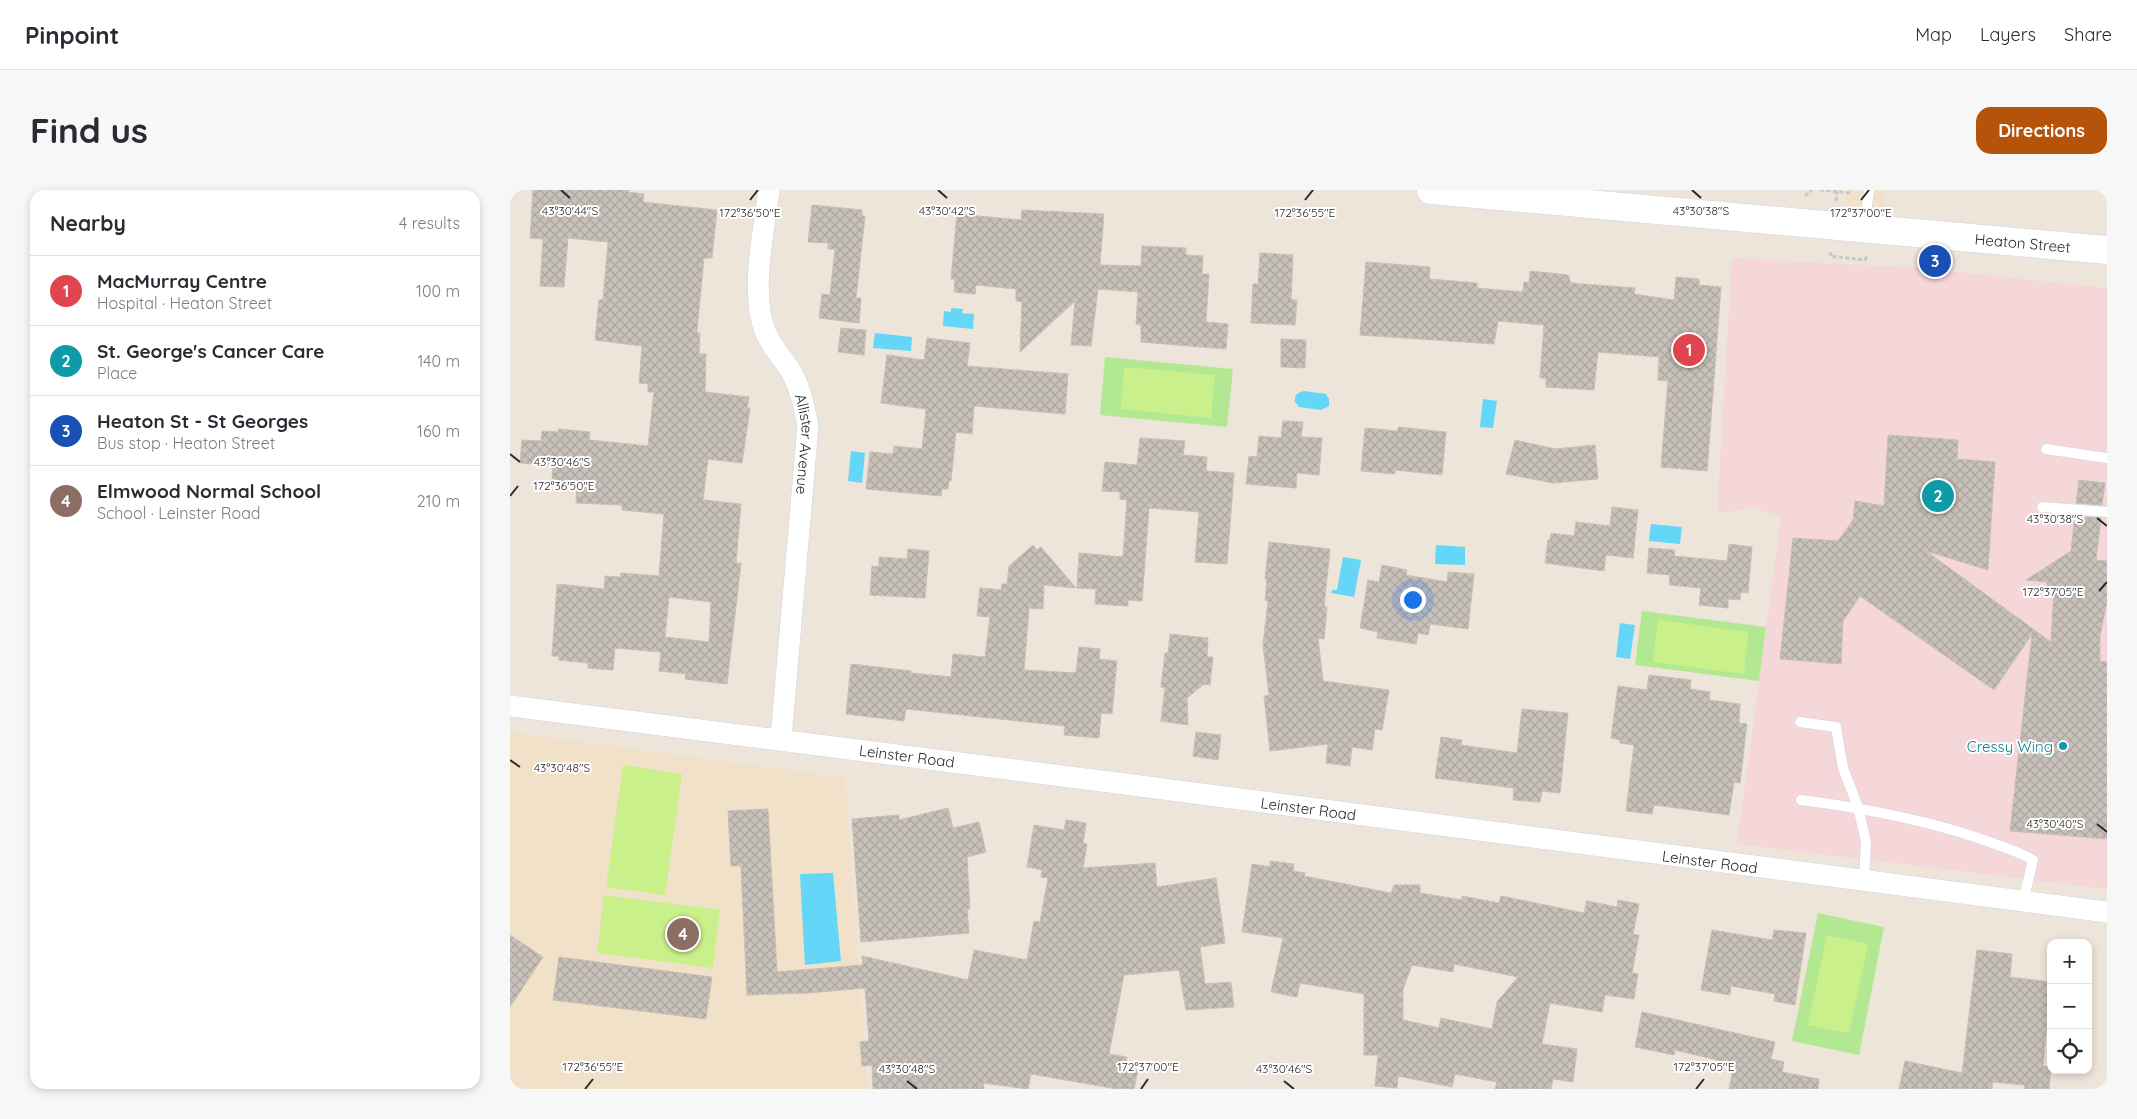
<!DOCTYPE html>
<html lang="en">
<head>
<meta charset="utf-8">
<style>
	:root { --surface:#fff; --page:#f7f7f7; --text:#2b2b33; --muted:#7c7c81; --line:#e1e1e2; --accent:#b45309 }
	body { margin:0; font-family:Quicksand,sans-serif; background:var(--page); color:var(--text) }
	.controls { position:absolute; right:15px; bottom:15px; display:grid; overflow:hidden; border-radius:10px; box-shadow:0 2px 8px #0003 }
	.controls button { width:45px; height:45px; display:grid; place-items:center; padding:0; border:0; border-bottom:1px solid var(--line); background:var(--surface); color:var(--text); font:25px sans-serif }
	.you { position:absolute; left:902px; top:409px; width:18px; height:18px; margin:-12px; border:4px solid #fff; border-radius:50%; background:#1a73e8; box-shadow:0 0 0 8px #1a73e833 }
	.badge { display:grid; place-items:center; width:32px; height:32px; border-radius:50%; background:var(--accent); color:#fff; font-size:16px; font-weight:700 }
	.pin { position:absolute; translate:-50% -50%; border:2px solid #fff; box-shadow:0 1px 5px #0006 }
	.list { margin:0; padding:0; list-style:none }
	h2 { display:flex; justify-content:space-between; align-items:center; height:65px; margin:0; padding:0 20px; font-size:21px }
	h2 small { font-size:16px; font-weight:400; color:var(--muted) }
	.list li { display:grid; grid-template-columns:32px 1fr auto; gap:15px; align-items:center; box-sizing:border-box; height:70px; padding:0 20px; border-top:1px solid var(--line) }
	.list b { display:block; font-size:19px; white-space:nowrap }
	.list p { margin:0; font-size:16px; white-space:nowrap; color:var(--muted) }
	.list em { font-size:16px; font-style:normal; color:var(--muted) }
	.icon { flex:none; width:28px; height:28px; fill:none; stroke:currentColor; stroke-width:2; stroke-linecap:round; stroke-linejoin:round }
	.map { position:relative; flex:none; width:1597px; height:899px; overflow:hidden; border-radius:15px }
	header { display:flex; align-items:center; gap:30px; box-sizing:border-box; height:70px; padding:0 25px; background:var(--surface); border-bottom:1px solid var(--line) }
	header strong { font-size:24px }
	nav { display:flex; gap:28px; margin-inline-start:auto; font-size:18px }
	.intro { display:flex; align-items:center; justify-content:space-between; box-sizing:border-box; height:120px; padding:0 30px }
	h1 { margin:0; font-size:35px }
	.button { padding:12px 22px; border-radius:15px; background:var(--accent); color:#fff; font-size:18px; font-weight:700 }
	main { display:flex; gap:30px; padding:0 30px }
	aside { flex:1; background:var(--surface); border-radius:15px; box-shadow:0 2px 8px #0003 }
	.map>svg:first-child { display:block }
	.education { fill:#f0e1c8 }
	.medical { fill:#f5d6d9 }
	.park { fill:#b3e892 }
	.pitch { fill:#caf08c }
	.water { fill:#64d7f8 }
	.building { fill:url(#building-cross-hatch); stroke:#c8c0b4; fill-rule:evenodd }
	.lines { fill:none; stroke-linecap:round; stroke-linejoin:round }
	.service-casing { stroke:#cfd4e4; stroke-width:11 }
	.minor-casing { stroke:#cfd4e4; stroke-width:22 }
	.secondary-casing { stroke:#cfd4e4; stroke-width:29 }
	.path { stroke:#c7c7c7; stroke-width:3; stroke-dasharray:4 2.5; stroke-linecap:butt }
	.service { stroke:#fff; stroke-width:10 }
	.minor { stroke:#fff; stroke-width:21 }
	.secondary { stroke:#fff; stroke-width:28 }
	.ticks { fill:none; stroke:#292929; stroke-width:2 }
	.culture-dot { fill:#0f9aa8; stroke:#fff; stroke-width:2 }
	.labels { text-anchor:middle; dominant-baseline:central; stroke-width:4; stroke-linejoin:round; paint-order:stroke }
	.street-label { font-size:15px; fill:#292929; stroke:#fff }
	.culture-label { font-size:15px; fill:#0d838f; stroke:#fff; text-anchor:end }
	.ticks-label { font-size:12px; text-anchor:middle; fill:#292929; stroke:#fff; stroke-width:4; stroke-linejoin:round; paint-order:stroke }
</style>
</head>
<body>
<header>
<strong>Pinpoint</strong>
<nav><a>Map</a><a>Layers</a><a>Share</a></nav>
</header>
<div class="intro"><h1>Find us</h1><a class="button">Directions</a></div>
<main>
<aside>
<h2>Nearby<small>4 results</small></h2>
<ul class="list">
<li><span class="badge" style="background:#e0444e">1</span><div><b>MacMurray Centre</b><p>Hospital · Heaton Street</p></div><em>100 m</em></li>
<li><span class="badge" style="background:#0f9aa8">2</span><div><b>St. George's Cancer Care</b><p>Place</p></div><em>140 m</em></li>
<li><span class="badge" style="background:#1a4fb4">3</span><div><b>Heaton St - St Georges</b><p>Bus stop · Heaton Street</p></div><em>160 m</em></li>
<li><span class="badge" style="background:#8d6e63">4</span><div><b>Elmwood Normal School</b><p>School · Leinster Road</p></div><em>210 m</em></li>
</ul>
</aside>
<div class="map">
<svg width="1597" height="899" viewBox="0 0 1597 899">
	<defs>
		<pattern id="building-cross-hatch" width="8" height="8" patternUnits="userSpaceOnUse" patternTransform="scale(1.25)"><rect width="8" height="8" fill="#c8c1ba"/><path d="M0 0l8 8M0 8l8-8" fill="none" stroke="#aca6a0"/></pattern>
	</defs>
	<rect width="100%" height="100%" fill="#ede4da"/>
	<!-- education -->
	<path class="education" d="M1337 0H1376L1374 16 1335 15Z
		M0 542 335 588 358 899H0Z"/>
	<!-- medical -->
	<path class="medical" d="M1222 68 1408 78 1597 98V699L1227 654 1271 328 1243 317 1207 324Z"/>
	<!-- park -->
	<path class="park" d="M595 167 723 179 717 237 590 225Z
		M1132 421 1256 437 1249 491 1125 475Z
		M1308 723 1374 737 1349 865 1282 851Z"/>
	<!-- pitch -->
	<path class="pitch" d="M614 177 705 185 701 228 611 219Z
		M1148 430 1238 442 1234 484 1143 472Z
		M113 575 172 584 155 705 96 697Z
		M94 705 210 720 203 778 87 763Z
		M1317 745 1358 754 1339 843 1298 835Z"/>
	<!-- water -->
	<path class="water" d="M441 118 453 119 452 123 464 124 463 139 433 136 434 121 441 122Z
		M365 143 402 147 401 161 363 158Z
		M794 201 816 204 819 209V216L811 220 789 217 785 212C784 205 788 202 794 201Z
		M973 209 987 211 983 238 970 237Z
		M341 261 355 263 352 293 338 291Z
		M1141 334 1172 337 1170 354 1139 351Z
		M926 355 955 357V375L925 374Z
		M833 367 851 370 844 407 821 403 822 400H827Z
		M1110 433 1125 435 1120 469 1106 467Z
		M323 683 331 771 295 775 290 684Z"/>
	<!-- building -->
	<path class="building" d="M23 0H119L118 2 134 4 133 12 207 20 202 68H194L187 140V143H190L189 164H196L195 202 239 207 237 218H240L232 273 198 269 193 310 231 314 226 373H231L217 494 175 489 176 484 149 481 151 462 105 458 103 480 78 478V473L49 470V466H42L47 394 94 399 95 386 110 387 111 383 149 386 154 324 112 320V315L66 313 67 292 42 290 43 275 10 273 12 250 31 251 32 241 48 242 49 239 80 242 79 250 138 256 144 202H138V194L129 193 132 156 85 150 89 110 93 109 98 52 58 48 54 97 30 96 33 49 20 48ZM159 407 201 412 199 452 155 447Z
		M302 15 352 20V26H355L346 108H351L349 133 309 128 312 104 320 105 325 59H318V53L298 52Z
		M512 20 594 24 590 75 631 76 632 56 676 58V65L693 66 692 84H699L696 132 718 134 716 159 631 152V135L626 134 628 102 588 99 581 156 561 155 565 111 510 162 512 112 506 111V99L466 95 465 104 444 102 445 89H441L447 24 511 30Z
		M750 63 783 65 781 110H787L785 135 741 133 743 94H748Z
		M856 72 920 77 919 89 967 93V98L1013 102 1014 92 1019 93 1020 81 1058 85 1061 93 1125 98 1124 104 1164 110 1166 87 1189 89V95L1211 97 1197 281 1151 277 1158 191 1148 190 1149 167 1088 162 1084 200 1036 197V188H1030L1034 135 988 131 984 154 850 145Z
		M331 138 356 140 354 165 328 162Z
		M417 148 460 153 457 176 558 184 555 224 464 216 462 244 446 242 441 291H439L438 299H432L431 306 356 299 360 262 383 264 384 256 412 259 416 219 371 213 377 165 414 170Z
		M771 149 796 150 795 178 771 177Z
		M773 231 793 232 791 247 812 248 809 285 787 283 786 298 736 294 739 266 747 267 749 246 771 248Z
		M888 237 936 242 932 285 885 280V284L851 281 855 238 888 241Z
		M1378 245 1448 250 1447 269 1485 272 1478 380 1416 361 1541 452 1544 401 1537 398V392L1516 390 1561 361 1565 326 1591 328 1586 370 1597 371V412L1590 446V471L1597 472V649L1500 641 1522 444 1484 500 1350 406 1333 431 1331 474 1270 469 1283 348 1328 351 1343 330 1345 311 1374 316Z
		M630 248 675 251 673 265 697 267 696 281 724 283 717 374 685 372 689 322 639 318 632 411 618 410V416L585 414 586 399 567 398 569 363 613 367 617 310 610 309V302L592 301 595 272 627 275Z
		M1005 250 1045 259 1085 255 1088 289 1043 293 996 284Z
		M1569 290 1595 293 1592 315 1566 313Z
		M1102 317 1128 320 1123 368 1096 365 1094 381 1035 373 1038 350H1040L1041 343 1064 346 1066 332 1100 336Z
		M759 352 820 359 814 417H817L814 449 808 448 813 491 879 500 872 540 865 539 862 560 842 557 840 576 816 573 818 554 760 561 754 506 759 505 753 455 758 411 755 410 757 390 755 389Z
		M1219 354 1242 357 1238 403 1231 402 1230 410 1218 409V418L1189 415 1191 398 1159 395 1160 385 1137 383 1139 358 1165 360 1164 366 1217 371Z
		M523 355 527 360 531 357 566 398 534 395 533 419 519 418 514 480 566 483 569 457 590 459 589 469 607 471 602 524 591 523 589 548 554 545 555 536 396 519 394 531 336 524 341 474 401 481V483L441 487 443 464 475 467 480 427 467 426 470 398 491 400 492 394H497L499 376Z
		M398 359 419 361 415 408 360 405 362 376 369 377V367L397 369Z
		M872 375 897 380 896 385 937 392 938 382 964 384 958 439 920 434 918 445 908 443 906 454 867 448 868 442 850 438 858 390 869 392Z
		M660 444 698 448 697 467H703L700 495 694 494 677 508 678 535 651 531 655 498 651 497 655 463H658Z
		M1139 485 1181 490 1180 499 1200 502 1199 510 1230 514 1229 533 1237 534 1230 593 1224 592 1219 625 1144 615 1142 624 1116 621 1124 555 1110 553V550L1101 548 1108 496 1137 500Z
		M1012 519 1058 523 1050 603 1032 601 1030 612 1003 610 1004 598 925 588 931 547 952 550 951 555 1007 563Z
		M686 542 711 545 708 570 683 566Z
		M438 618 443 638 469 632 476 662 457 667 460 719H457L459 743 351 752 342 629 389 625V630Z
		M258 619 267 782 353 775 352 766 458 790 464 760 517 770 524 731 530 732 538 688 531 687 532 680 517 677 524 635 554 640 556 630 576 633 573 653 577 654 573 678 645 673 647 697 706 688 715 753 690 757 695 794 721 792 724 817 676 820 669 780 614 785 599 864 617 867 615 878 628 880 624 899H607L521 884 518 899 473 893 474 899H363L362 875 352 876 350 852 359 851 355 798 298 803 237 805 231 676H221L218 621Z
		M760 671 784 674 783 681 795 683 794 686 881 703 884 695H910V703L952 710V706L989 713 991 706 1074 723 1077 711 1107 717 1108 710 1129 714 1123 744 1129 745 1122 783 1128 784 1124 809 1095 805 1092 822 1040 813 1032 854 1067 859 1063 892 1043 889 1041 899H985L987 892 945 884 942 897 888 886 887 898 865 896 868 865H854V804L790 793 787 807 761 802 773 748 732 742 742 674 760 677ZM944 774 1008 787 987 812 982 839 931 828 929 838 893 830V799L902 775 943 782Z
		M1202 740 1262 750 1264 740 1296 743 1285 815 1264 811 1265 804 1221 796 1220 805 1191 800Z
		M0 745 33 767 0 817Z
		M1467 760 1502 764 1500 787 1541 792 1533 876 1541 877 1539 899H1514L1515 895 1483 892 1482 899H1389L1395 871 1452 883Z
		M49 767 202 787 196 829 43 810Z
		M1132 822 1265 852 1261 869 1274 872 1272 882 1309 889 1308 899H1219L1224 874 1165 860 1164 865 1125 857Z"/>
	<g class="lines">
		<!-- service casing -->
		<g class="service-casing">
			<path id="service" d="M1354 36 1359 0
				M1536 259 1597 268
				M1532 317 1597 322
				M1290 532 1326 537 1333 578 1348 617 1356 652 1354 692
				M1291 610C1354 618 1417 630 1477 651 1493 657 1508 661 1523 670L1513 712"/>
		</g>
		<!-- minor casing -->
		<g class="minor-casing">
			<g id="minor">
				<path id="s1" d="M259 0C254 41 240 103 255 141 261 157 274 169 282 183 291 200 294 217 298 235L271 548"/>
				<path id="s2" d="M0 516C533 580 1064 656 1597 722"/>
			</g>
		</g>
		<!-- secondary casing -->
		<g class="secondary-casing">
			<g id="secondary">
				<path id="s3" d="M921 0 1597 60"/>
			</g>
		</g>
		<!-- path -->
		<path class="path" d="M1310 0 1342 3
			M1295 6 1302 0
			M1326 11 1327 1
			M1321 62 1320 66 1355 70 1357 66"/>
		<!-- service -->
		<use href="#service" class="service"/>
		<!-- minor -->
		<use href="#minor" class="minor"/>
		<!-- secondary -->
		<use href="#secondary" class="secondary"/>
	</g>
	<!-- ticks -->
	<path class="ticks" d="M51 0 60 8M428 0 437 8M1182 0 1191 8M240 10 248 0M795 10 803 0M1351 10 1359 0M0 264 10 272M0 306 8 296M1587 328 1597 336M1589 401 1597 392M0 570 10 577M1587 634 1597 642M397 891 407 899M774 891 784 899M75 899 83 889M631 899 638 889M1186 899 1194 889"/>
	<!-- markers -->
	<circle class="culture-dot" cx="1553" cy="556" r="5"/>
	<g class="labels">
		<!-- street labels -->
		<g class="street-label">
			<text stroke="none"><textPath href="#s3" startOffset="594">Heaton Street</textPath></text>
			<text stroke="none"><textPath href="#s1" startOffset="266">Allister Avenue</textPath></text>
			<text stroke="none"><textPath href="#s2" startOffset="400">Leinster Road</textPath></text>
			<text stroke="none"><textPath href="#s2" startOffset="805">Leinster Road</textPath></text>
			<text stroke="none"><textPath href="#s2" startOffset="1210">Leinster Road</textPath></text>
		</g>
		<!-- culture labels -->
		<g class="culture-label">
			<text x="1543" y="556">Cressy Wing</text>
		</g>
	</g>
	<g class="ticks-label">
		<text x="60" y="25">43°30'44"S</text>
		<text x="437" y="25">43°30'42"S</text>
		<text x="1191" y="25">43°30'38"S</text>
		<text x="795" y="27">172°36'55"E</text>
		<text x="1351" y="27">172°37'00"E</text>
		<text x="240" y="27">172°36'50"E</text>
		<text x="52" y="276">43°30'46"S</text>
		<text x="54" y="300">172°36'50"E</text>
		<text x="1545" y="333">43°30'38"S</text>
		<text x="1543" y="406">172°37'05"E</text>
		<text x="52" y="582">43°30'48"S</text>
		<text x="1545" y="638">43°30'40"S</text>
		<text x="83" y="881">172°36'55"E</text>
		<text x="638" y="881">172°37'00"E</text>
		<text x="1194" y="881">172°37'05"E</text>
		<text x="397" y="883">43°30'48"S</text>
		<text x="774" y="883">43°30'46"S</text>
	</g>
</svg>
<div class="controls">
<button>+</button>
<button>−</button>
<button><svg class="icon" aria-label="locate" viewBox="0 0 24 24"><circle cx="12" cy="12" r="6"/><path d="M12 2v4M12 18v4M2 12h4M18 12h4"/></svg></button>
</div>
<div class="you"></div>
<div class="pin badge" style="left:1179px;top:160px;background:#e0444e">1</div>
<div class="pin badge" style="left:1428px;top:306px;background:#0f9aa8">2</div>
<div class="pin badge" style="left:1425px;top:71px;background:#1a4fb4">3</div>
<div class="pin badge" style="left:173px;top:744px;background:#8d6e63">4</div>
</div>
</main>
</body>
</html>
